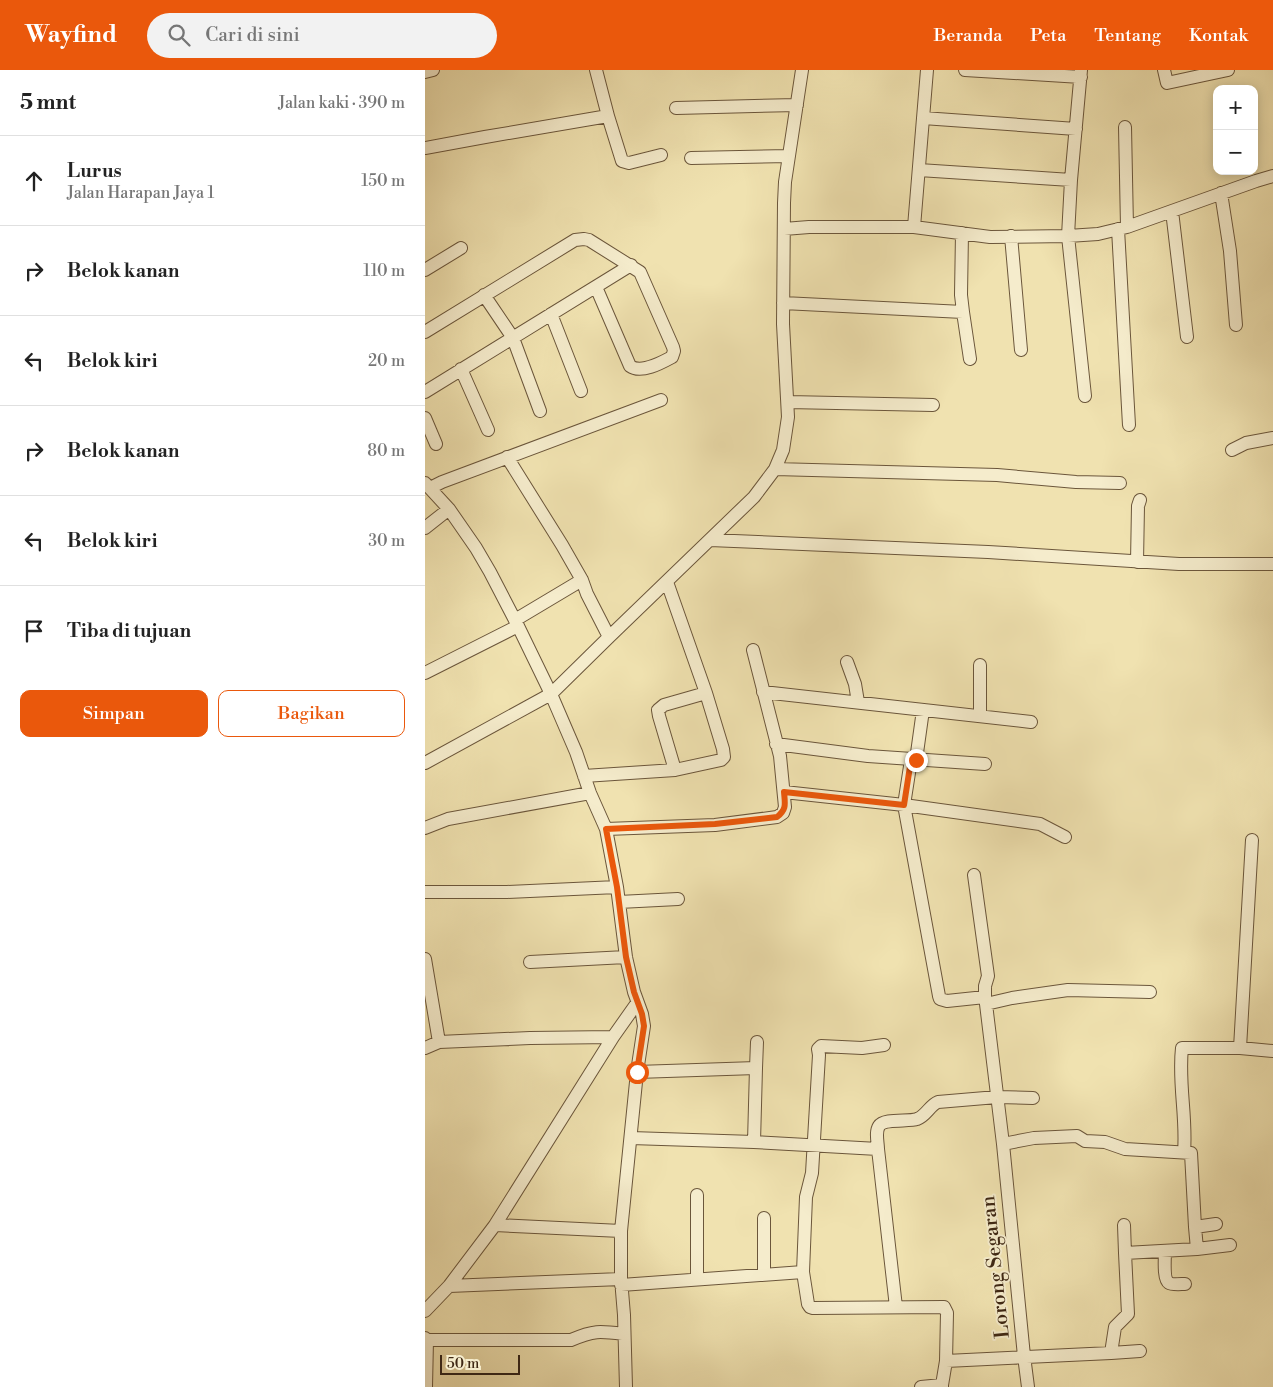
<!DOCTYPE html>
<html lang="id">
<head>
<meta charset="utf-8">
<style>
	:root { --surface:#fff; --page:#f2f2f2; --text:#222; --muted:#767676; --line:#e0e0e0; --accent:#ea580c }
	body { margin:0; font-family:"Libre Bodoni",serif; background:var(--page); color:var(--text) }
	.controls { position:absolute; right:15px; top:15px; display:grid; overflow:hidden; border-radius:10px; box-shadow:0 2px 12px #0003 }
	.controls button { width:45px; height:45px; display:grid; place-items:center; padding:0; border:0; border-bottom:1px solid var(--line); background:var(--surface); color:var(--text); font:25px sans-serif }
	.scale { position:absolute; left:15px; bottom:12px; width:80px; box-sizing:border-box; padding-left:5px; border:2px solid #3f2814; border-top:0; font-size:14px; line-height:18px; white-space:nowrap; color:#3f2814; -webkit-text-stroke:4px #f5eccc; paint-order:stroke }
	.stop { position:absolute; width:15px; height:15px; margin:-11px; border:4px solid #ea580c; border-radius:50%; background:#fff }
	.stop.end { background:#ea580c; border-color:#fff; box-shadow:0 1px 5px #0008 }
	.list { margin:0; padding:0; list-style:none }
	h2 { display:flex; justify-content:space-between; align-items:center; height:65px; margin:0; padding:0 20px; font-size:21px }
	h2 small { font-size:16px; font-weight:400; color:var(--muted) }
	.list li { display:grid; grid-template-columns:32px 1fr auto; gap:15px; align-items:center; box-sizing:border-box; height:90px; padding:0 20px; border-top:1px solid var(--line) }
	.list b { display:block; font-size:19px; white-space:nowrap }
	.list p { margin:0; font-size:16px; white-space:nowrap; color:var(--muted) }
	.list em { font-size:16px; font-style:normal; color:var(--muted) }
	.actions { display:flex; gap:10px; padding:15px 20px }
	.actions a { flex:1; padding:11px 0; border:1px solid var(--accent); border-radius:10px; text-align:center; font-size:18px; color:var(--accent) }
	.actions .main { background:var(--accent); color:#fff }
	.icon { flex:none; width:28px; height:28px; fill:none; stroke:currentColor; stroke-width:2; stroke-linecap:round; stroke-linejoin:round }
	.map { position:relative; flex:none; width:848px; height:1317px; overflow:hidden }
	header { display:flex; align-items:center; gap:30px; box-sizing:border-box; height:70px; padding:0 25px; background:var(--accent); color:#fff }
	header strong { font-size:24px }
	nav { display:flex; gap:28px; margin-inline-start:auto; font-size:18px }
	.search { width:350px; height:45px; background:var(--page); display:flex; align-items:center; gap:12px; box-sizing:border-box; padding:0 18px; border-radius:28px; color:var(--muted); font-size:19px }
	main { display:flex }
	aside { flex:1; background:var(--surface) }
	.map>svg:first-child { display:block }
	.lines { fill:none; stroke-linecap:round; stroke-linejoin:round }
	.minor-casing { stroke:#6b563b; stroke-width:14 }
	.minor { stroke:#f5eccc; stroke-width:12 }
	.route { stroke:#ea580c; stroke-width:6 }
	.labels { text-anchor:middle; dominant-baseline:central; stroke-width:4; stroke-linejoin:round; paint-order:stroke }
	.street-label { font-size:20px; fill:#3f2814; stroke:#f5eccc }
</style>
</head>
<body>
<header>
<strong>Wayfind</strong>
<div class="search"><svg class="icon" aria-label="search" viewBox="0 0 24 24"><circle cx="10" cy="10" r="6"/><path d="M15 15l6 6"/></svg>Cari di sini</div>
<nav><a>Beranda</a><a>Peta</a><a>Tentang</a><a>Kontak</a></nav>
</header>
<main>
<aside>
<h2>5 mnt<small>Jalan kaki · 390 m</small></h2>
<ul class="list">
<li><svg class="icon" aria-label="ahead" viewBox="0 0 24 24"><path d="M12 20V5M6 11l6-6 6 6"/></svg><div><b>Lurus</b><p>Jalan Harapan Jaya 1</p></div><em>150 m</em></li>
<li><svg class="icon" aria-label="right" viewBox="0 0 24 24"><path d="M7 20v-9h11M14 6l5 5-5 5"/></svg><div><b>Belok kanan</b></div><em>110 m</em></li>
<li><svg class="icon" aria-label="left" viewBox="0 0 24 24"><path d="M17 20v-9H6M10 6l-5 5 5 5"/></svg><div><b>Belok kiri</b></div><em>20 m</em></li>
<li><svg class="icon" aria-label="right" viewBox="0 0 24 24"><path d="M7 20v-9h11M14 6l5 5-5 5"/></svg><div><b>Belok kanan</b></div><em>80 m</em></li>
<li><svg class="icon" aria-label="left" viewBox="0 0 24 24"><path d="M17 20v-9H6M10 6l-5 5 5 5"/></svg><div><b>Belok kiri</b></div><em>30 m</em></li>
<li><svg class="icon" aria-label="arrive" viewBox="0 0 24 24"><path d="M6 21V4h12l-3 4 3 4H6"/></svg><div><b>Tiba di tujuan</b></div></li>
</ul>
<div class="actions"><a class="main">Simpan</a><a>Bagikan</a></div>
</aside>
<div class="map">
<svg width="848" height="1317" viewBox="0 0 848 1317">
	<rect width="100%" height="100%" fill="#f0e2b0"/>
	<filter id="stains"><feTurbulence type="fractalNoise" baseFrequency=".004" numOctaves="4"/><feColorMatrix values="0 0 0 0 .2 0 0 0 0 .09 0 0 0 0 .02 0 0 0 .5 -.17"/></filter>
	<radialGradient id="worn" r=".72"><stop offset=".6" stop-color="#630" stop-opacity="0"/><stop offset="1" stop-color="#630" stop-opacity=".3"/></radialGradient>
	<g class="lines">
		<!-- minor casing -->
		<g class="minor-casing">
			<path id="minor" d="M540 0 656 7
				M656 0 646 110 643 166 660 326
				M739 0 742 13 803 0
				M0 2 8 0
				M251 38 372 35
				M183 46 197 91 204 93 236 85
				M498 48 651 59
				M700 57 702 157
				M0 78 60 67 183 46 171 0
				M266 88 364 86
				M494 100 646 110
				M796 123 805 181 811 255
				M747 141 762 267
				M489 157 502 0
				M359 159 384 157H489L565 167 643 166 673 164 702 157 831 111 848 106
				M693 159 704 355
				M586 166 596 280
				M0 200 36 178
				M59 225 88 268 115 341
				M358 233 538 242 536 225 537 163
				M538 242 545 289
				M126 244 156 321
				M0 262 150 170 159 169 164 170 215 202 248 277 249 281 247 287C236 293 216 304 205 296L171 217
				M36 299 63 360
				M0 322 206 195
				M363 332 508 335
				M0 348 11 374
				M807 380 821 373 848 368
				M82 387 137 475 157 510 162 524 184 567
				M350 399 572 405 651 412 695 413
				M0 413 24 439 51 478 65 502 93 556 126 624 151 682 165 723 181 759 192 817 201 887 209 922 217 944 219 956 212 1002 196 1161V1209L199 1245 201 1317
				M5 418 17 412 236 330
				M0 458 24 439
				M285 470 563 482 754 494H848
				M712 492 713 436 715 430
				M90 550 157 510
				M422 592 430 614 433 632
				M0 603 93 556
				M338 622 606 652
				M555 646V595
				M351 674 443 686 560 694
				M486 690 479 735 514 926 515 929 522 931 560 927 561 934 578 1074 599 1286 603 1317
				M491 690 498 640
				M0 693 126 624 184 567 329 427 350 399 358 380 363 347 358 254 359 133 360 112 377 0
				M250 700 234 646 233 640 239 635 281 623
				M159 706 250 700 296 690 299 687 298 679 281 623 242 512
				M359 722 479 735 615 754 640 767
				M0 758 23 749 165 723
				M181 759 290 755 352 747 358 743 360 737 355 686 328 580
				M827 770 815 978 848 981
				M549 805 563 906 560 916V927
				M0 822H82L192 817
				M194 832 253 829
				M0 889 14 972 105 968 188 967
				M105 892 201 887
				M561 934 587 928 643 920 725 922
				M0 978 14 972
				M331 998 332 972
				M212 1002 331 998 329 1072
				M206 1068 329 1072 453 1079
				M578 1074 609 1068 652 1066 660 1071 680 1072 700 1079 766 1083 770 1157
				M759 1082C762 1048 753 1013 757 978H815
				M272 1125V1209
				M70 1155 196 1161
				M699 1155 700 1183
				M772 1179 805 1175
				M740 1181C740 1188 738 1209 744 1213 747 1215 756 1214 760 1214
				M378 1202 381 1127 387 1103 394 985 393 979 396 976 437 978 459 975
				M339 1205V1148
				M196 1215 378 1202 383 1234 385 1237 388 1238 519 1237 522 1243 521 1291 517 1315
				M24 1216 196 1209
				M471 1237 453 1079C453 1073 450 1062 454 1056 459 1048 484 1052 492 1049 501 1046 505 1035 513 1032L572 1027 608 1028
				M0 1241 24 1216 70 1155 188 967 212 933
				M0 1268 2 1270H146C169 1260 175 1261 199 1264
				M686 1283 715 1281
				M521 1291 686 1283 690 1257 703 1244 700 1183 772 1179 770 1157 791 1154
				M1 1317 2 1270
				M496 1317 517 1315V1317"/>
		</g>
		<!-- minor -->
		<use href="#minor" class="minor"/>
	</g>
	<g class="lines">
		<!-- route -->
		<path class="route" d="M212 1002 219 956 217 944 209 922 201 887 192 817 181 759 290 754 352 747C362 739 360 734 359 722L479 735 486 690H491"/>
	</g>
	<g class="labels">
		<!-- street labels -->
		<g class="street-label">
			<text transform="translate(571 1197) rotate(-96)">Lorong Segaran</text>
		</g>
	</g>
	<rect width="100%" height="100%" filter="url(#stains)"/>
	<rect width="100%" height="100%" fill="url(#worn)"/>
</svg>
<div class="controls">
<button>+</button>
<button>−</button>
</div>
<div class="scale">50 m</div>
<div class="stop" style="left:212px;top:1002px"></div>
<div class="stop end" style="left:491px;top:690px"></div>
</div>
</main>
</body>
</html>
